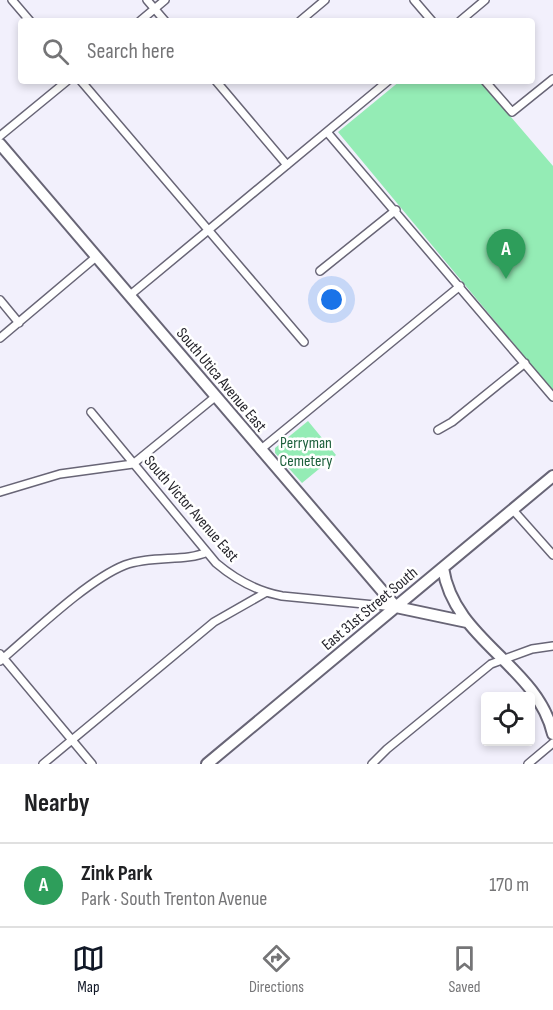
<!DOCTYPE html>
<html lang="en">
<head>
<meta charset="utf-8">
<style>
	:root { --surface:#fff; --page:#f6f6f6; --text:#202124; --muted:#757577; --line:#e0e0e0; --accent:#111827 }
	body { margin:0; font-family:"Sofia Sans Condensed",sans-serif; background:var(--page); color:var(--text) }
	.controls { position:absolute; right:18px; bottom:18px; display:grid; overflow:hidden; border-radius:6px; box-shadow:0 3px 9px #0003 }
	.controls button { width:54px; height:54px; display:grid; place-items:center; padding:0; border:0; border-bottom:2px solid var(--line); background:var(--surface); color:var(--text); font:30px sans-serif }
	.you { position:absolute; left:332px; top:300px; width:21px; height:21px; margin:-15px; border:4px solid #fff; border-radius:50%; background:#1a73e8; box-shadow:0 0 0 9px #1a73e833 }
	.badge { display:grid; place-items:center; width:39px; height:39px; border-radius:50%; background:var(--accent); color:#fff; font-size:20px; font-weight:700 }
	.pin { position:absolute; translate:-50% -50px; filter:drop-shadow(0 2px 3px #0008) }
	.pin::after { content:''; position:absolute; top:32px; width:21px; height:18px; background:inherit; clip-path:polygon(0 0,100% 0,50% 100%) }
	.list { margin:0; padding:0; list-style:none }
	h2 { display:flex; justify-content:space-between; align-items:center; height:78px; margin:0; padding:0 24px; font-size:26px }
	h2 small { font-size:20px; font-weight:400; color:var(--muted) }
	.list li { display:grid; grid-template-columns:39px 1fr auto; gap:18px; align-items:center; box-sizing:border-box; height:84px; padding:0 24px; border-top:2px solid var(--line) }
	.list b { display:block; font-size:22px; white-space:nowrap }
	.list p { margin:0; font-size:20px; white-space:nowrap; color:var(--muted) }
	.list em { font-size:20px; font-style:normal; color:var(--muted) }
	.icon { flex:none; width:33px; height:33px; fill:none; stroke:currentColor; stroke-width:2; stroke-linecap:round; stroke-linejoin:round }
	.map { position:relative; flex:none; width:553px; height:764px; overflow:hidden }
	.search { position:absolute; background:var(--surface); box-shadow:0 3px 9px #0003; left:18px; right:18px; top:18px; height:66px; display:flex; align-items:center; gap:15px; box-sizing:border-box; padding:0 21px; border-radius:6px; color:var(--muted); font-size:22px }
	.sheet { height:162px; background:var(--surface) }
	nav { display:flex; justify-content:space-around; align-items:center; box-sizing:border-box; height:84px; border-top:2px solid var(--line); background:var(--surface); font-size:16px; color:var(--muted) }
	nav a { display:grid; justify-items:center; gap:3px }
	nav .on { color:var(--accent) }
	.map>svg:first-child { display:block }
	.green { fill:#94ecb5 }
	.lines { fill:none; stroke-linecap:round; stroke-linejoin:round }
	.street-casing { stroke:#686576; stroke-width:10 }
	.secondary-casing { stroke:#686576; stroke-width:14 }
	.street { stroke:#fff; stroke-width:7 }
	.secondary { stroke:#fff; stroke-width:10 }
	.labels { text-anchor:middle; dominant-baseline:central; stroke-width:5; stroke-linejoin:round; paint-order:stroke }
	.street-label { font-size:16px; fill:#26252c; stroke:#fff }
	.park-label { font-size:16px; fill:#1d603c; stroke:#fff }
</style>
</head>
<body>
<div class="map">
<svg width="553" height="764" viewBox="0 0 553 764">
	<rect width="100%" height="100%" fill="#f2f0fc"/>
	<!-- green -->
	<path class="green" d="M400 81H480L553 166V391L338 132Z
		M308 421 336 455 302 483 275 453V448Z"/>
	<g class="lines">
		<!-- street casing -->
		<g class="street-casing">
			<path id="street" d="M12 0 30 21
				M147 0 165 21
				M414 0 432 21
				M140 21 165 0
				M300 21 325 0
				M460 21 485 0
				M81 81 304 342
				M216 81 287 165
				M485 81 512 112 553 79
				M327 132 553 397
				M0 136 67 81
				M320 271 396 210
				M129 296 388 81
				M0 300 19 323
				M0 338 96 257
				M91 412 216 563C236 580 256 591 282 596L395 607
				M438 430 452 422 525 363
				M260 450 460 286
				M0 492 60 474 133 464 215 397
				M513 510 553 555
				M0 654 92 764
				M0 661C33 633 87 580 125 565 152 555 186 562 207 552
				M43 764 214 622 265 593
				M372 764 387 749 491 664 532 649 553 646
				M528 764 553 743"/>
		</g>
		<!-- secondary casing -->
		<g class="secondary-casing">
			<path id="secondary" d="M0 144 396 607 467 622
				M443 568C454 641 537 665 553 734
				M207 764 553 476"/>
		</g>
		<!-- street -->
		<use href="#street" class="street"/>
		<!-- secondary -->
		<use href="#secondary" class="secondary"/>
	</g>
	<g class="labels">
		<!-- street labels -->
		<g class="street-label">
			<text transform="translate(221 380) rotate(50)">South Utica Avenue East</text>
			<text transform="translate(191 509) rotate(49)">South Victor Avenue East</text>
			<text transform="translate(370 609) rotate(-40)">East 31st Street South</text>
		</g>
		<!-- park labels -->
		<g class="park-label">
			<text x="306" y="443">Perryman<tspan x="306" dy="18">Cemetery</tspan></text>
		</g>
	</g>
</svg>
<div class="controls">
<button><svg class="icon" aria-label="locate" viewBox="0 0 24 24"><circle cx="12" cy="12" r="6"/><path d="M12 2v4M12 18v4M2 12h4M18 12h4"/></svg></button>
</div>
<div class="you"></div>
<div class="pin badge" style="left:506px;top:279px;background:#2e9e5b">A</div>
<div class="search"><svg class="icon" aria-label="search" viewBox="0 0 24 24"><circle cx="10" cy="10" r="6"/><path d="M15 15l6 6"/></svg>Search here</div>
</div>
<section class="sheet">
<h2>Nearby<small></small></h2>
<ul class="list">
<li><span class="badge" style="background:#2e9e5b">A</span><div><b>Zink Park</b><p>Park · South Trenton Avenue</p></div><em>170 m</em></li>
</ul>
</section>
<nav>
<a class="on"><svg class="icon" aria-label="map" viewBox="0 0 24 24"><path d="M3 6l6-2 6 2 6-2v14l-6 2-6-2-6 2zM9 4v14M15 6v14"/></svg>Map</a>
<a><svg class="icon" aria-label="directions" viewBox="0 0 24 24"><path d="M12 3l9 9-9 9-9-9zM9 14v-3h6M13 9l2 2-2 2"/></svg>Directions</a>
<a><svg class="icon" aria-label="saved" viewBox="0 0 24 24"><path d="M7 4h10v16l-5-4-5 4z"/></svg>Saved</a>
</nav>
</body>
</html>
